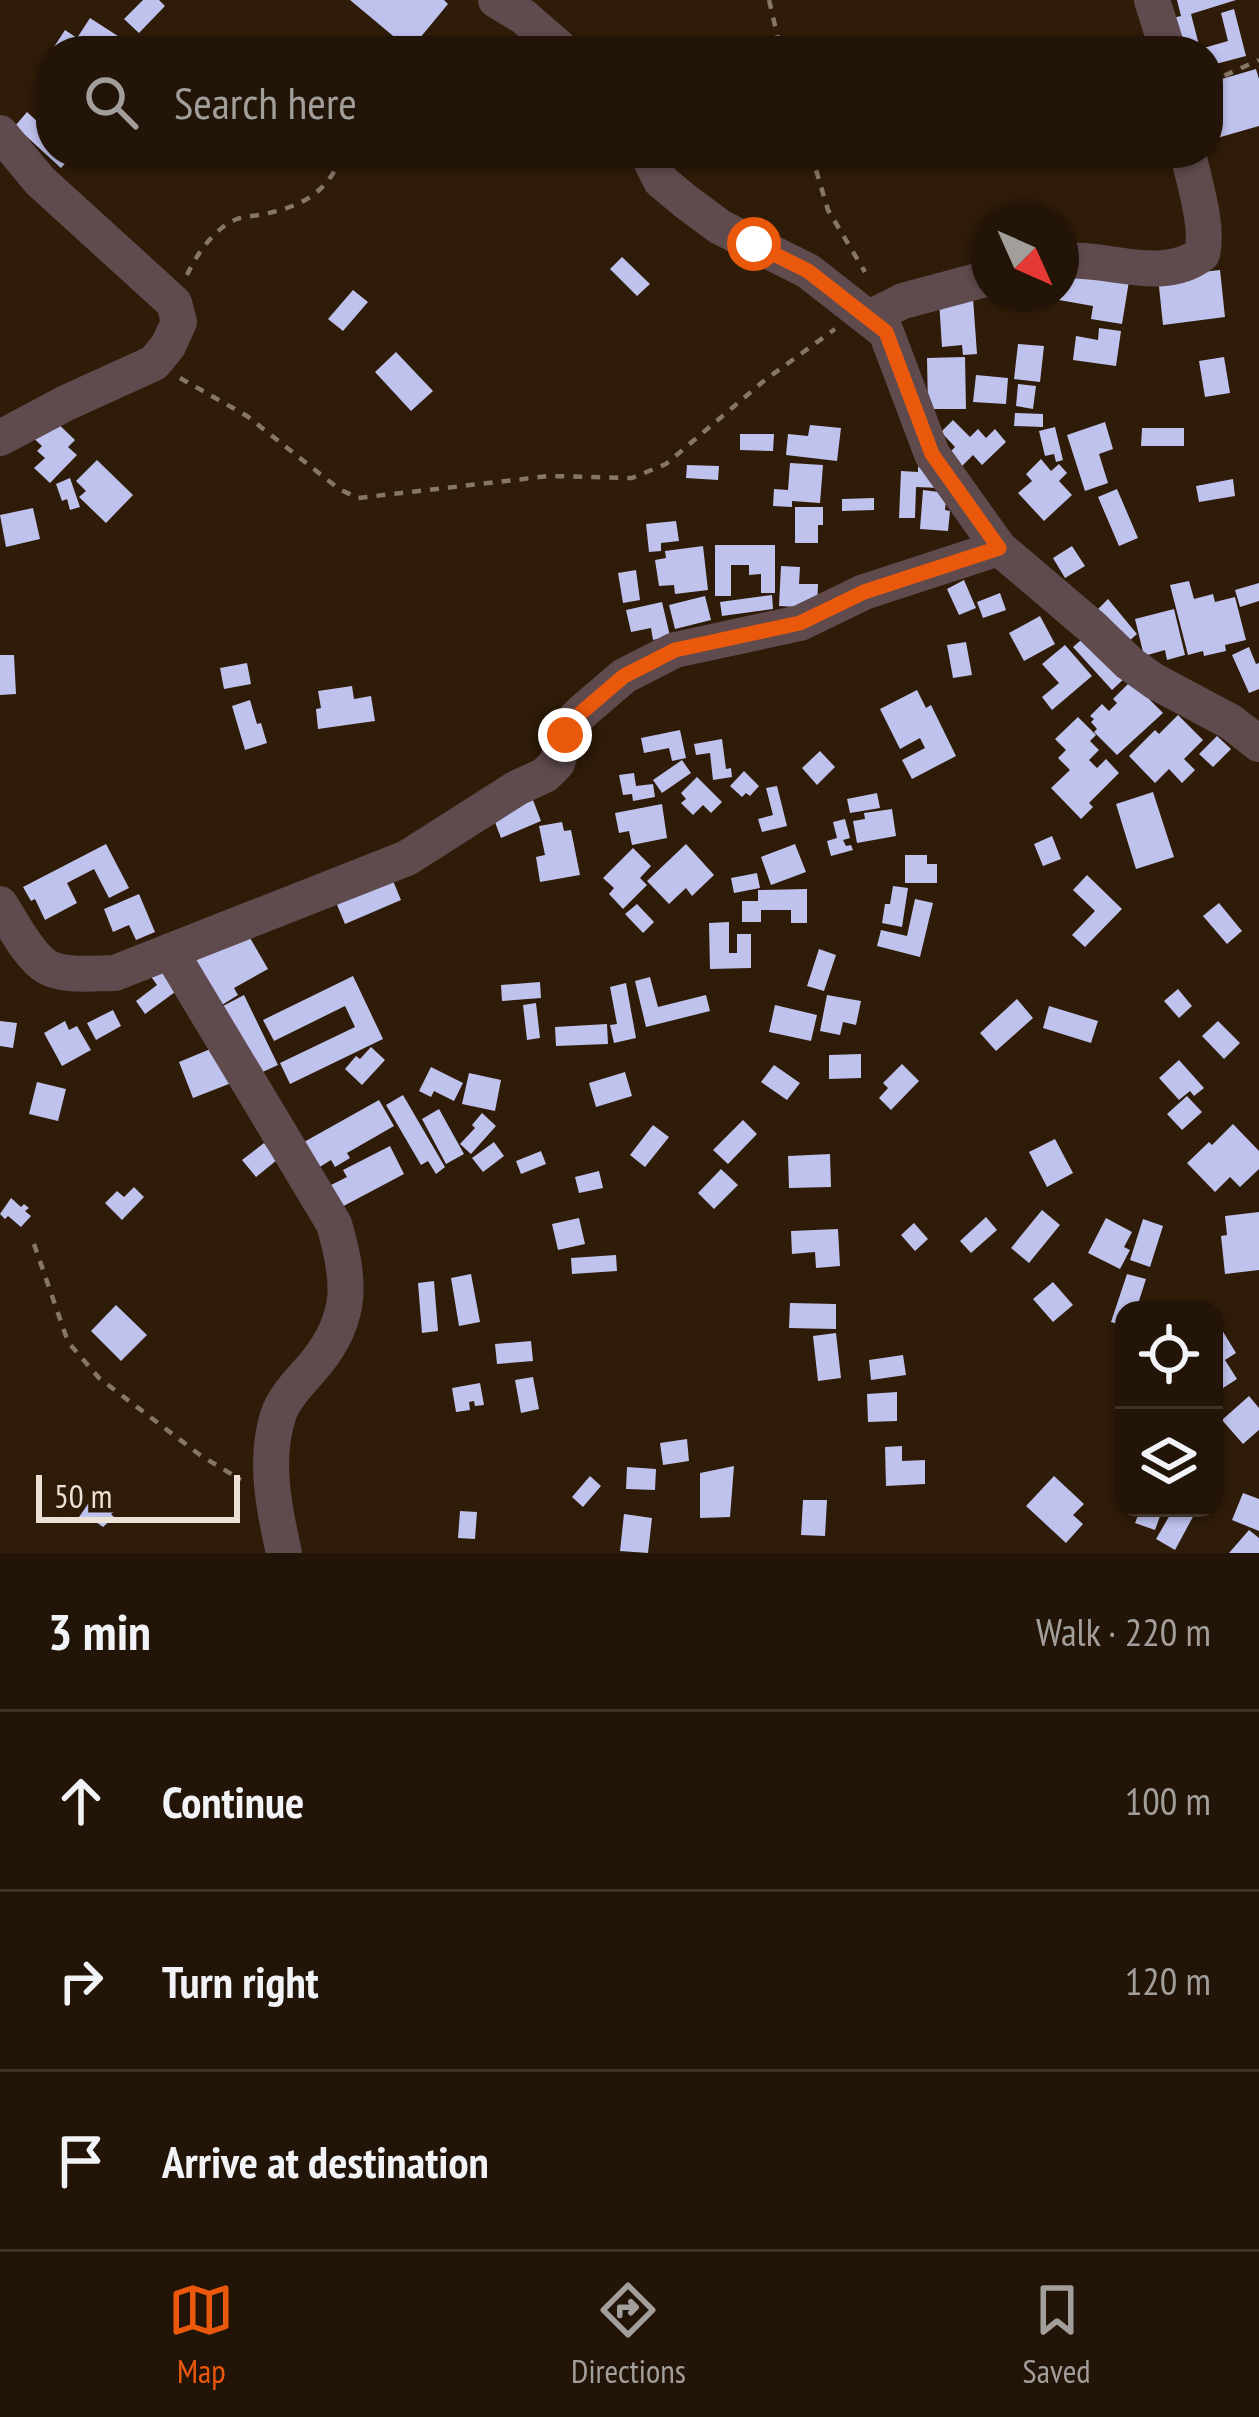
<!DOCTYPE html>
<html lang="en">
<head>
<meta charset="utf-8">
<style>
	:root { --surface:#221406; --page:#2a1d10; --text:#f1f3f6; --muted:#a29e9b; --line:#3f3328; --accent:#ea580c }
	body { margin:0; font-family:"PT Sans Narrow",sans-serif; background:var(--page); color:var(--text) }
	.controls { position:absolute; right:36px; bottom:36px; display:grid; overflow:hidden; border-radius:24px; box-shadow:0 3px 9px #0004 }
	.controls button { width:108px; height:108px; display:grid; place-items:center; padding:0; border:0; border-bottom:3px solid var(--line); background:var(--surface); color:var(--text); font:60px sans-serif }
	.compass { position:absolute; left:971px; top:204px; width:108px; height:108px; border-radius:50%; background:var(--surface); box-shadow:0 3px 9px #0004; rotate:135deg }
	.scale { position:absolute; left:36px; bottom:30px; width:204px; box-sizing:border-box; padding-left:12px; border:6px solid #ede0d4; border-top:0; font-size:33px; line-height:42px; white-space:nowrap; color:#ede0d4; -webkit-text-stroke:9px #2e1b08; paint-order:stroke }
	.stop { position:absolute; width:36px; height:36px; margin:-27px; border:9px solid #ea580c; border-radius:50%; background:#fff }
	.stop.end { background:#ea580c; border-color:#fff; box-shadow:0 3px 12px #0008 }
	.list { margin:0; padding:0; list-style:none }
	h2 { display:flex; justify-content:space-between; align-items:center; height:156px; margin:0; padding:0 48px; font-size:51px }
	h2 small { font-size:39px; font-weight:400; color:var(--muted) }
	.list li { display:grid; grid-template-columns:78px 1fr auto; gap:36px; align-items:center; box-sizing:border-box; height:180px; padding:0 48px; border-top:3px solid var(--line) }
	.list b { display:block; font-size:45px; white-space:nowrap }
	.list em { font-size:39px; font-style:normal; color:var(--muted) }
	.icon { flex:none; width:66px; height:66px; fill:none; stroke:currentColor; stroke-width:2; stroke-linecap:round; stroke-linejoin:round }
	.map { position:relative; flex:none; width:1259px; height:1553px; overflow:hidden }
	.search { position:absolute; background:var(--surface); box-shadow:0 3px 9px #0004; left:36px; right:36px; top:36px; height:132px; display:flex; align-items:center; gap:30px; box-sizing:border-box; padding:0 42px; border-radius:48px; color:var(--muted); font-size:45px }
	.sheet { height:696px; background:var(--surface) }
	nav { display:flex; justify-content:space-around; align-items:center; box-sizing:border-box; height:168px; border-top:3px solid var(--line); background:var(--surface); font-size:33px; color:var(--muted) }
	nav a { display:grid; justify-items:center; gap:6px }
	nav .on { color:var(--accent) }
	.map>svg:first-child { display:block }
	.building { fill:#bfc2ed }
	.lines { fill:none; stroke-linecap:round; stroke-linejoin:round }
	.path { stroke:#867666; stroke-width:4.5; stroke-dasharray:9 9; stroke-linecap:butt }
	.minor { stroke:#5f4b4e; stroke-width:36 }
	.route { stroke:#ea580c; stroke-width:15 }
</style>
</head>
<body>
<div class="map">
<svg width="1259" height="1553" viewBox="0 0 1259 1553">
	<rect width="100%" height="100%" fill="#2e1b08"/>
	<!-- building -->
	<path class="building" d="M143 0H159L165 6 139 33 124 19Z
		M350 0H444L448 4 410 50Z
		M1177 0H1236L1191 14 1200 49 1228 41 1221 13 1234 9 1246 56 1208 66V51H1181L1172 18 1181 16Z
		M90 18 121 38 113 51H61L54 47 65 30 77 38Z
		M1256 69 1259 79V126L1217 138 1208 104V83Z
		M27 112 51 134V153H74L61 168 15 126Z
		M622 257 650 284 637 296 610 269Z
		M1065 264 1130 275 1122 324 1091 319 1093 306 1059 300Z
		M1220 270 1225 317 1163 325 1158 277Z
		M353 290 368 302 343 331 328 319Z
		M973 298 977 354 963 355 962 345 942 347 939 301Z
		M1099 328 1121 331 1116 366 1073 360 1076 336 1098 340Z
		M1018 344 1044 346 1040 382 1014 379Z
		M396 352 433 391 411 411 375 372Z
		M965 357 966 409H928L927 358Z
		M1224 357 1230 393 1205 397 1199 361Z
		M976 375 1008 378 1006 404 973 402Z
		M1018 384 1036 386 1033 409 1016 406Z
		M1015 413 1043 414V427L1014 426Z
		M49 415 75 440 68 447 77 455 50 483 34 468 45 458 37 451 42 446 30 435Z
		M953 420 970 437 978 429 986 438 995 429 1006 442 982 465 973 455 962 466 949 453 955 447 941 432Z
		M1105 422 1113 449 1099 454 1108 483 1085 491 1067 435Z
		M810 425 841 428 837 461 786 455 788 434 808 436Z
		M1055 427 1063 460 1056 462 1054 454 1045 456 1039 431Z
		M1142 428H1184V446H1141Z
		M740 434H774L773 451 740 450Z
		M1041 459 1051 471 1059 464 1067 473 1059 481 1072 495 1044 521 1018 493 1032 481 1026 474Z
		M97 460 133 495 106 523 79 497 86 491 76 481Z
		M790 463 823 465 820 503 792 501V507L773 506 774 489 788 490Z
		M687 465 719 466 718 480 686 478Z
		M918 466 940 488 916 487 915 518H899L901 471 918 472Z
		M70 478 80 507 70 510 67 499 62 501 56 484Z
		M1233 479 1235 496 1199 502 1196 486Z
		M1117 489 1138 538 1119 546 1098 497Z
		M923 490 947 493 945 510 950 511 948 531 920 529Z
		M874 498V510L842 511V499Z
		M795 507H823V525H818V543H795Z
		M33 508 40 539 6 547 0 515Z
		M676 521 679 541 661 543V551L649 552 646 524Z
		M715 545H775V593H761V574L749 575V565H731V596H715Z
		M703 546 708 590 675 594 674 585 659 586 655 560 666 558 665 551Z
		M1072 546 1085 566 1065 578 1053 558Z
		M781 566 800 567 799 584H818L817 608 779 606Z
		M636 570 640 600 623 603 618 573Z
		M964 580 976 608 959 615 947 589Z
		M1189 581 1194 599 1213 594 1215 602 1235 597 1246 640 1225 645 1226 651 1204 656 1203 651 1188 655 1170 585Z
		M1259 583V601L1240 607 1235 590Z
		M1000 593 1006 610 983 618 977 602Z
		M772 595 773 609 722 616 720 602Z
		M705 596 711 620 675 629 669 605Z
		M1108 599 1137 634 1129 641 1097 610Z
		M662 602 670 636 653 640 651 628 631 632 626 610Z
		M1174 609 1185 655 1167 660 1165 650 1144 656 1135 619Z
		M1040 616 1055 644 1024 661 1009 633Z
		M1088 634 1126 677 1112 690 1073 647Z
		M966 642 972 675 953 678 947 645Z
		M1065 645 1092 676 1052 710 1042 697 1059 683 1042 664Z
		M1249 647 1256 664 1259 663V689L1249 693 1232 655Z
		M0 655H14L16 694 0 695Z
		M247 663 251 684 224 689 220 668Z
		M1131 681 1163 713 1117 755 1094 732 1097 729 1091 722 1094 719 1090 716 1102 704 1109 711 1117 703 1113 699Z
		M352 686 354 699 371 696 375 721 318 729 316 709 321 708 318 691Z
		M917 690 926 708 931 705 956 756 912 779 902 760 925 748 920 738 900 749 880 709Z
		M250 700 257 724 261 723 267 743 245 750 232 706Z
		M1178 715 1203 740 1184 759 1195 770 1182 783 1169 769 1155 783 1129 756 1155 730 1159 734Z
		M1078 717 1096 735 1090 741 1099 750 1089 760 1097 768 1106 759 1119 773 1089 803 1093 807 1081 819 1051 788 1070 770 1058 758 1066 750 1055 739Z
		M680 730 686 758 672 761 669 748 644 753 641 738Z
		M1217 736 1231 749 1213 767 1199 754Z
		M722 739 726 769 731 768 732 777 713 780 710 753 696 755 694 744Z
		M820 751 835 767 817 785 802 768Z
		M682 760 691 773 662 793 653 780Z
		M744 771 759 786 750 796 746 793 742 797 730 786Z
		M634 773 636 786 653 784 655 797 633 801 632 794 623 795 619 775Z
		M697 777 722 802 711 813 703 805 693 815 681 803 686 799 681 793Z
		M777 786 787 826 762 832 758 819 773 815 766 788Z
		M1153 792 1174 857 1136 869 1116 804Z
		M877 793 880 808 850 813 847 799Z
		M533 800 541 821 501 838 493 817Z
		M662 804 667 838 632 845 629 831 619 833 615 813Z
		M892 809 896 836 857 843 853 821 865 819 864 813Z
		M845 819 850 838 843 840 846 846 851 845 853 850 831 856 827 841 837 838 833 822Z
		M562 822 564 831 571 830 580 875 540 882 536 857 545 855 539 826Z
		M1052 836 1061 859 1043 866 1034 844Z
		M106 844 129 888 109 898 94 869 67 883 77 903 45 920 35 899 31 901 23 887Z
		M686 844 714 875 692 896 686 888 669 904 647 881Z
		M795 844 806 872 771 885 761 857Z
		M633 848 651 866 640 878 647 885 623 909 609 894 614 888 603 878Z
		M905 855H927V864H937V883H905Z
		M757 873 760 888 734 893 731 878Z
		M1087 875 1122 909 1085 947 1072 935 1095 911 1073 890Z
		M391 876 401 900 345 924 335 900Z
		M893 886 908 888 902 927 882 923 885 904H890Z
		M807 889V923H791V910H761V922H742V901H758V890Z
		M139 894 155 932 136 940 129 925 113 932 104 909Z
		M915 899 933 903 920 957 877 946 881 930 907 936Z
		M1219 903 1242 931 1227 944 1203 916Z
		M637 904 654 922 643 933 625 914Z
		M239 919 268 969 234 988 238 995 222 1005 189 948Z
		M729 922V953H737V934H751V968L710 969 709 923Z
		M819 949 836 955 824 991 807 986Z
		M166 957 186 984 145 1014 136 1001 157 985 147 971Z
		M353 976 383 1039 290 1084 280 1063 355 1027 345 1006 274 1041 263 1020Z
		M650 977 658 1007 706 995 710 1011 646 1027 635 981Z
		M540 982 541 998 502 1001 501 985Z
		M626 983 636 1038 614 1043 610 1025 617 1024 610 987Z
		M1178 989 1192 1006 1179 1018 1164 1001Z
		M244 995 278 1065 256 1075 223 1006Z
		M827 995 861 1001 856 1025 843 1022 840 1035 820 1031Z
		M1017 999 1033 1018 996 1051 980 1033Z
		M536 1003 540 1038 527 1040 523 1005Z
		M775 1005 817 1015 811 1041 769 1032Z
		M1049 1006 1098 1021 1091 1043 1043 1028Z
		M113 1010 121 1026 96 1040 87 1023Z
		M0 1021 17 1023 13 1048 0 1046Z
		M65 1021 69 1030 77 1026 91 1050 62 1066 44 1033Z
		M1218 1021 1240 1043 1224 1059 1202 1036Z
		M607 1024 608 1044 556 1046 555 1027Z
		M220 1045 234 1082 193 1098 179 1062Z
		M371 1047 385 1060 362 1085 345 1069 356 1056 360 1059Z
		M861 1054V1078L829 1079V1055Z
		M1179 1060 1204 1088 1194 1096 1190 1091 1179 1100 1159 1078Z
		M902 1064 919 1081 891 1110 879 1098 888 1088 883 1083Z
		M774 1065 800 1083 787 1100 761 1082Z
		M431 1067 463 1083 454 1101 434 1091 431 1097 419 1091Z
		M625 1072 632 1096 596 1107 589 1083Z
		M469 1073 501 1080 495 1111 462 1104Z
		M37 1082 66 1089 58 1121 29 1114Z
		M403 1095 445 1167 436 1174 428 1161 421 1165 386 1105Z
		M1187 1096 1202 1112 1182 1130 1167 1114Z
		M379 1100 394 1126 347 1153 350 1158 335 1167 331 1160 318 1168 304 1142Z
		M439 1109 464 1154 446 1164 422 1119Z
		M482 1113 496 1126 471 1154 460 1144 475 1128 472 1125Z
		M743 1120 757 1134 728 1164 713 1150Z
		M1233 1124 1259 1151V1169L1240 1187 1230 1177 1215 1192 1187 1163 1209 1142 1212 1145Z
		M653 1125 669 1137 645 1167 630 1155Z
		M1055 1139 1073 1173 1047 1187 1029 1152Z
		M494 1142 504 1156 483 1172 472 1158Z
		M264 1143 277 1160 256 1177 242 1160Z
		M390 1146 404 1174 336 1210 325 1188 347 1177 343 1170Z
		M541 1151 546 1164 521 1174 516 1161Z
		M830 1154 831 1187 789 1188 788 1156Z
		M721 1169 738 1185 714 1209 698 1193Z
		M599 1171 603 1188 579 1193 575 1177Z
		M134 1187 144 1197 122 1220 105 1203 117 1191 124 1197Z
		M11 1198 21 1207 24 1204 29 1208 25 1211 31 1216 21 1227 8 1216 5 1219 0 1214Z
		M1042 1210 1060 1225 1029 1263 1011 1248Z
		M1259 1212V1270L1225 1274 1221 1236 1227 1235 1225 1216Z
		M986 1217 997 1230 971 1253 960 1241Z
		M579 1218 585 1244 558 1250 552 1224Z
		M1106 1218 1132 1232 1124 1247 1130 1250 1120 1269 1088 1253Z
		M1143 1219 1163 1226 1150 1267 1130 1260Z
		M914 1223 928 1239 915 1251 901 1235Z
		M838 1229 840 1266 816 1268 815 1252 792 1254 791 1231Z
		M616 1255 617 1271 572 1274 571 1258Z
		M471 1274 480 1322 459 1326 451 1278Z
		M1127 1274 1146 1279 1136 1310H1124V1326L1111 1322Z
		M434 1281 438 1331 422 1333 418 1283Z
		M1053 1282 1073 1305 1053 1322 1033 1299Z
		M790 1303 836 1304V1329L789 1328Z
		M116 1305 147 1335 121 1361 91 1331Z
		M1222 1330 1236 1353 1225 1360 1237 1379 1220 1390 1214 1381V1335Z
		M836 1333 841 1378 818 1381 813 1336Z
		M531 1341 533 1361 497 1364 495 1344Z
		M903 1355 906 1375 871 1380 869 1360Z
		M533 1377 539 1409 521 1413 515 1380Z
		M480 1383 484 1405 475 1406 474 1401 469 1402 470 1410 456 1412 452 1388Z
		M897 1392V1421L868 1422 867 1394Z
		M1249 1396 1259 1408V1430L1243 1444 1222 1420Z
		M687 1439 689 1461 663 1465 660 1443Z
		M902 1446V1461L925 1460V1484L886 1486 885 1447Z
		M734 1466 730 1517 700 1518V1473Z
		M627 1467 656 1469 655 1490 626 1489Z
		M590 1476 601 1486 583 1507 572 1497Z
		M1054 1476 1084 1504 1073 1515 1083 1524 1066 1543 1026 1506Z
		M1243 1493 1259 1499V1531L1232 1520Z
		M92 1498 97 1503 99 1501 106 1508 109 1505 115 1511 111 1514 114 1517 103 1527 89 1517 84 1521 79 1517Z
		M803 1500H827L825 1536 801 1535Z
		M1141 1508H1163L1155 1530 1135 1523Z
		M1174 1508H1186L1195 1513 1175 1550 1156 1539Z
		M460 1511 477 1512 475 1539 458 1538Z
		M624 1514 652 1518 648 1553 620 1551Z
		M1249 1530 1259 1538V1553H1229Z"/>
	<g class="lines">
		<!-- path -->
		<path class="path" d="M769 0 781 51
			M1208 83 1259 60
			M811 153 828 210 865 272
			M187 275C197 254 214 228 237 219 245 216 256 216 265 214 305 205 328 192 343 153
			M180 378 247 416 339 489 358 498 549 476 632 478 666 464 765 380 835 329
			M34 1244 68 1342 99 1378 200 1455 241 1480"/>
		<!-- minor -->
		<path class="minor" d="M496 0 524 17 563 51
			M1152 0 1168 51
			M0 133 40 181 174 303 179 322 168 346 154 363 66 403 0 438
			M647 153 661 181 685 201 720 227 808 271 886 332 932 454 999 548 1092 627 1129 663 1154 681 1231 722 1259 744
			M1061 261C1107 256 1162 285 1202 254 1209 227 1194 182 1188 153
			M869 318 903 301 989 278
			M0 904C11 921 29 957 47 967 65 977 95 973 115 973L407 858 517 788 545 775 557 763 569 725 582 712 624 676 675 650 800 623 864 592 999 548
			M170 951 334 1224C350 1279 354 1316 316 1363 303 1379 284 1396 278 1416 264 1460 274 1509 284 1553"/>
	</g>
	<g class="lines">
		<!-- route -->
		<path class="route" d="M565 735 569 725 582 712 624 676 675 650 800 623 864 592 999 548 932 454 886 332 808 271 754 244"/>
	</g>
</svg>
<div class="controls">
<button><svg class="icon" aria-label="locate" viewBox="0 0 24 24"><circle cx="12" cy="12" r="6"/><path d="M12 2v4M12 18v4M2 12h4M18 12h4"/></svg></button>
<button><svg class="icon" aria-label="layers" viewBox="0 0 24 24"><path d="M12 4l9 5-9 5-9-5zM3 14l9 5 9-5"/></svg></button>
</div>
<svg class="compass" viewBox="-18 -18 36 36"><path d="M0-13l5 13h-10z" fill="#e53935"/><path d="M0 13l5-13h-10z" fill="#a29e9b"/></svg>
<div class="scale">50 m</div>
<div class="stop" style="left:754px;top:244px"></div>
<div class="stop end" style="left:565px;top:735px"></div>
<div class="search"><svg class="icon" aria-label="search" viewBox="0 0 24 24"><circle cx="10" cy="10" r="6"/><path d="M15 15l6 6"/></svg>Search here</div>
</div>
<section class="sheet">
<h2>3 min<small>Walk · 220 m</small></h2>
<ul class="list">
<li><svg class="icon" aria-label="ahead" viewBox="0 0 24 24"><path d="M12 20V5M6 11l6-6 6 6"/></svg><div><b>Continue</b></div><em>100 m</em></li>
<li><svg class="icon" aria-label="right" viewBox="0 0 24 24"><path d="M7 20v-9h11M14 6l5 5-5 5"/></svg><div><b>Turn right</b></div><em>120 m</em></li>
<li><svg class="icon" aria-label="arrive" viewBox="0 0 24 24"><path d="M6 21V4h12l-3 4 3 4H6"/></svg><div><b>Arrive at destination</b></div></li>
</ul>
</section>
<nav>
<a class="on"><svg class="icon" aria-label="map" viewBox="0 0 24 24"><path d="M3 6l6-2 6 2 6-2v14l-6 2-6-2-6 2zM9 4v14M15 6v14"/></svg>Map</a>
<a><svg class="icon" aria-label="directions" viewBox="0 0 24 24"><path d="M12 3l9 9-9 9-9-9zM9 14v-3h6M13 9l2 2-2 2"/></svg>Directions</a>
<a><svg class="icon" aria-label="saved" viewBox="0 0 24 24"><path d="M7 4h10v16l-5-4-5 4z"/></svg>Saved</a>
</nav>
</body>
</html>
